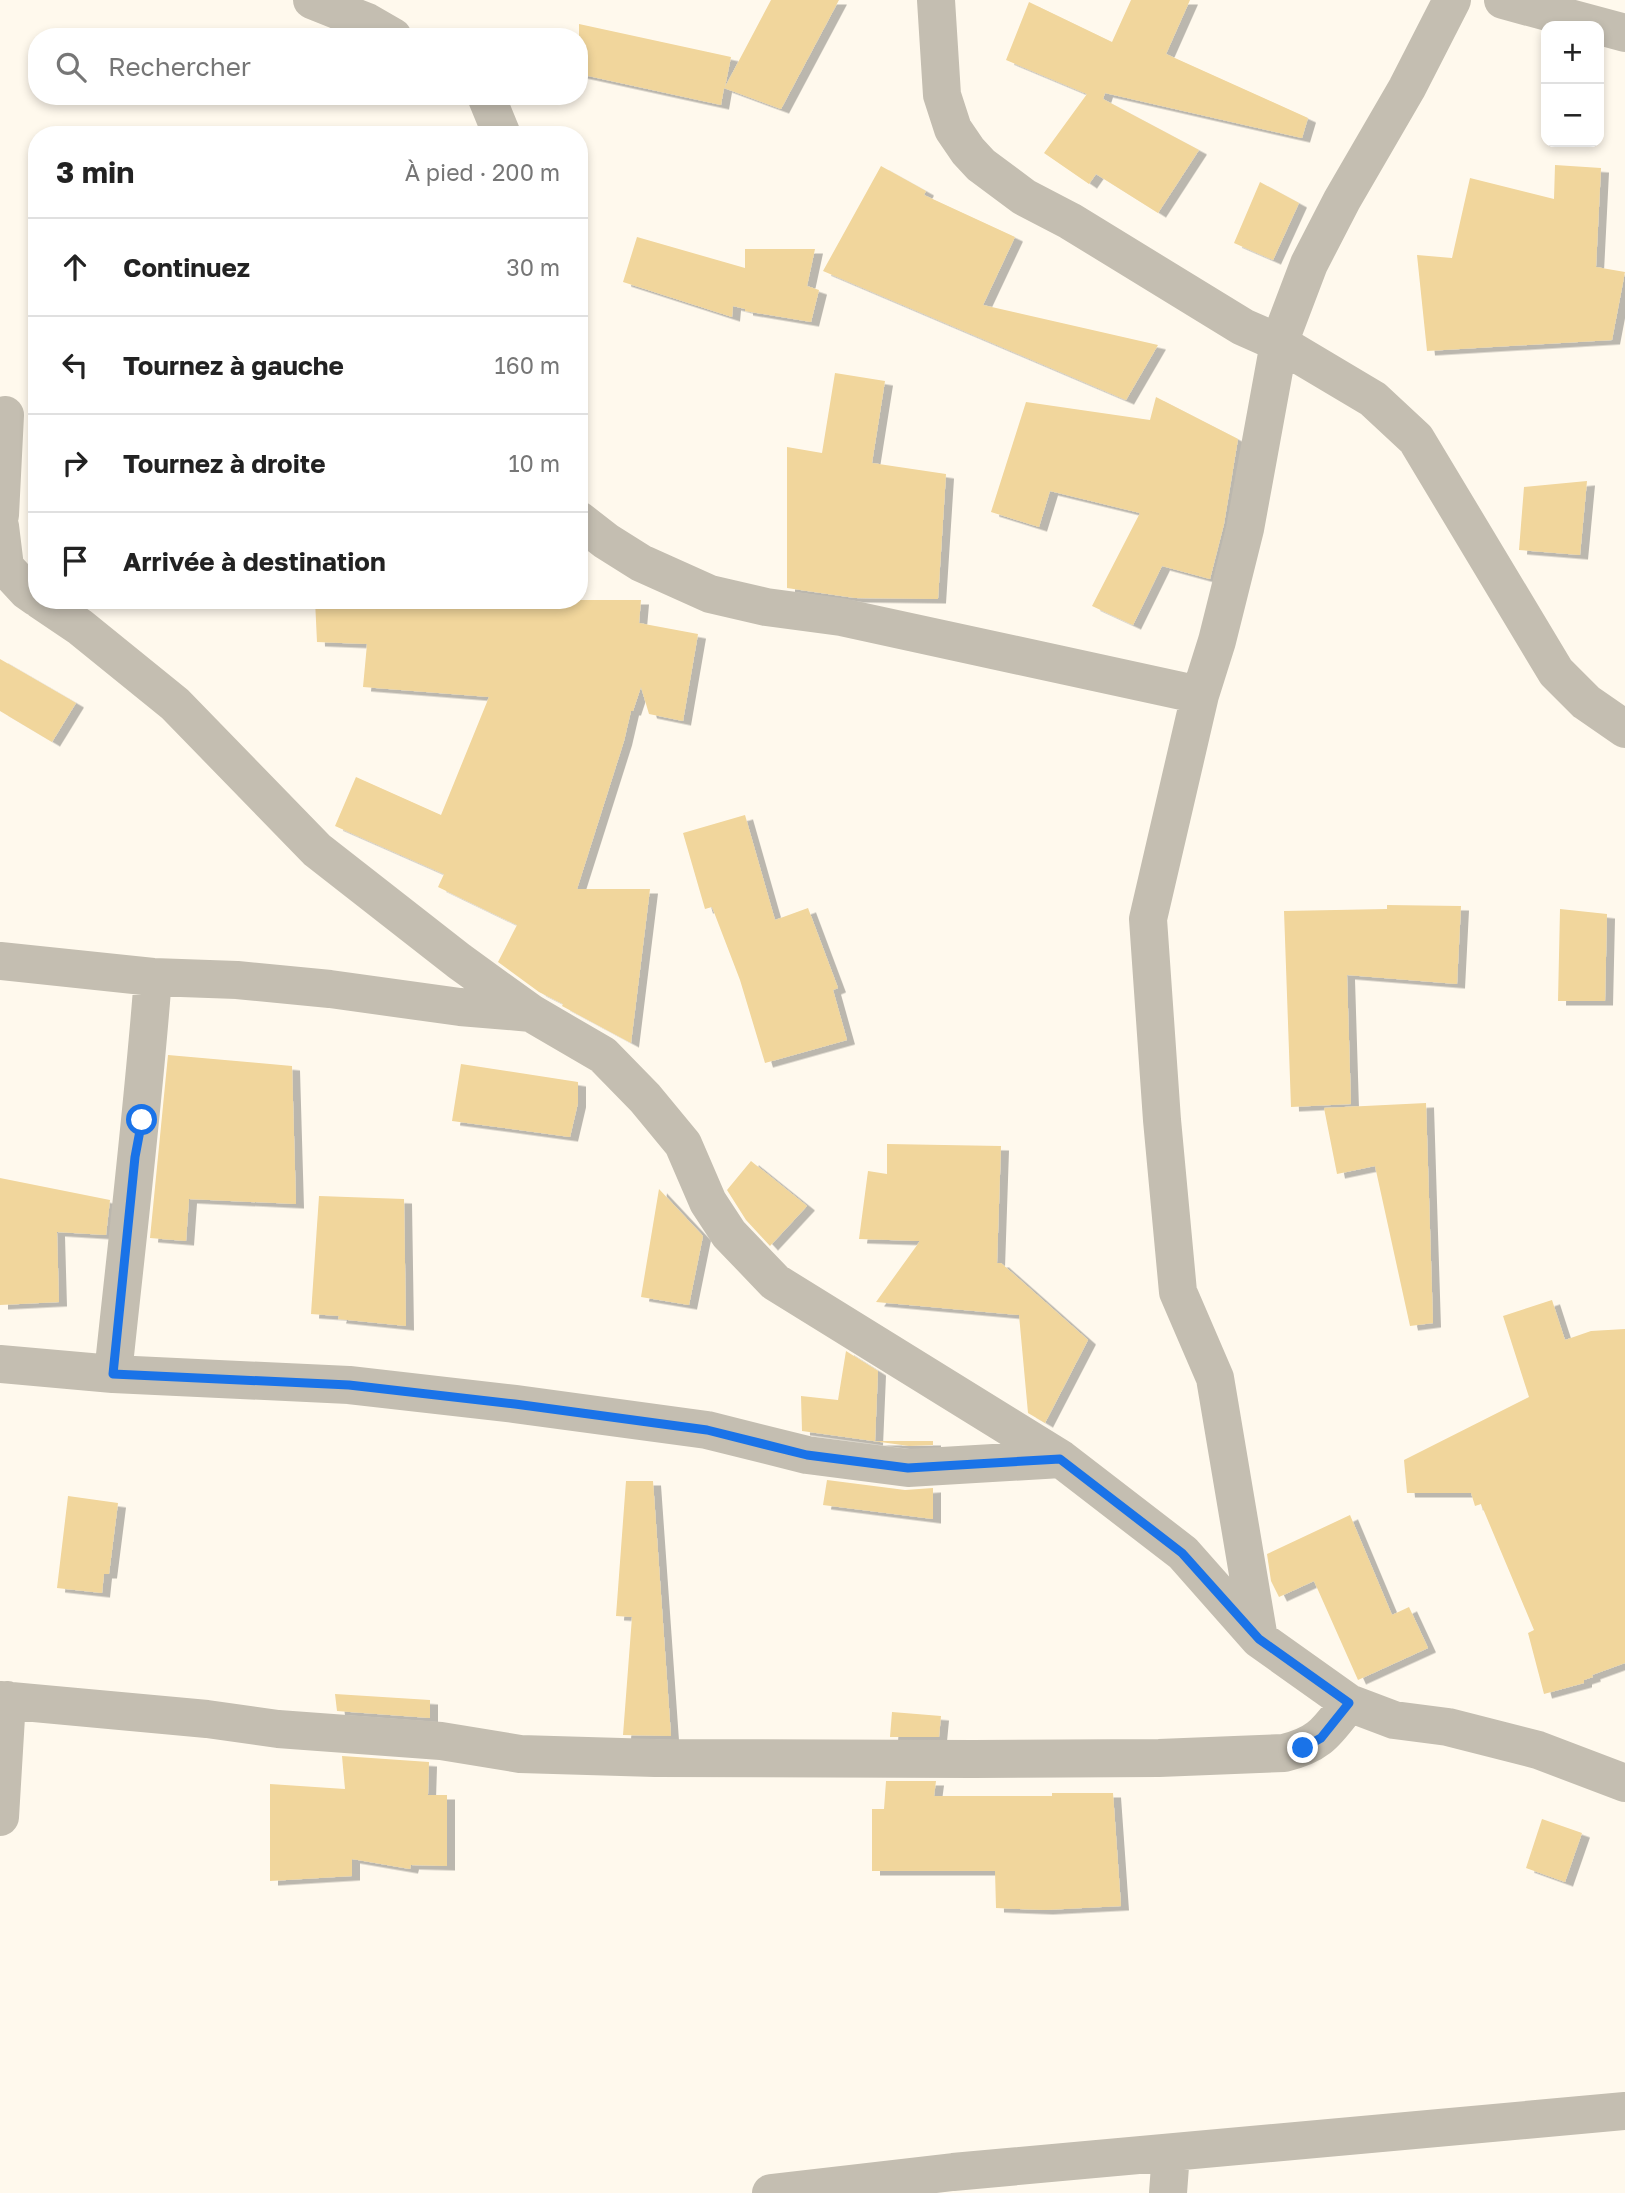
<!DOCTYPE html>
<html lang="fr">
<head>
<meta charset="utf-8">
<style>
	:root { --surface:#fff; --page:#f6f6f6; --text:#222; --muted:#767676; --line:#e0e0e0 }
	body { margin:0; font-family:"Golos Text",sans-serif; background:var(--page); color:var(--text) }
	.controls { position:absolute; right:21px; top:21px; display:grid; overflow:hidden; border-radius:14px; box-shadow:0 4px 10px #0003 }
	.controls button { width:63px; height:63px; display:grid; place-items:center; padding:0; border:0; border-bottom:2px solid var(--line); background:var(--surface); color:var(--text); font:35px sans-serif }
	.stop { position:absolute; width:21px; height:21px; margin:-16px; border:5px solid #1a73e8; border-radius:50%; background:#fff }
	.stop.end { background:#1a73e8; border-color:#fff; box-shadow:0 2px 7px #0008 }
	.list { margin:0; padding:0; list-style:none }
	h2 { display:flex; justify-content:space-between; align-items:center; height:91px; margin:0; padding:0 28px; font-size:30px }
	h2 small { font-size:23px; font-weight:400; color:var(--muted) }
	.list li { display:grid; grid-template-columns:46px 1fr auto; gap:21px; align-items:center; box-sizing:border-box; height:98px; padding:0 28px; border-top:2px solid var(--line) }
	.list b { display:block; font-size:26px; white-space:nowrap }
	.list em { font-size:23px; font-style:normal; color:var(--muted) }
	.icon { flex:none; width:38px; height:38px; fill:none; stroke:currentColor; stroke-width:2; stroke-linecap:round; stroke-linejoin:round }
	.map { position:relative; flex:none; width:1625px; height:2193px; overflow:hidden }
	.search { position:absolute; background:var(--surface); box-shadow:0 4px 10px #0003; left:28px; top:28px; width:560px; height:77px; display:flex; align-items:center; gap:18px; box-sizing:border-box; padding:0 24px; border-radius:28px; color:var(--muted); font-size:26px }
	.panel { position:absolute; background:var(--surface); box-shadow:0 4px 10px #0003; left:28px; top:126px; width:560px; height:483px; border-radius:28px }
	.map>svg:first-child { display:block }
	.building { fill:#f1d69c; filter:url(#shadow) }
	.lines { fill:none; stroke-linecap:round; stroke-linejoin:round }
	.minor { stroke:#c4beb1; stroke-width:38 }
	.route { stroke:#1a73e8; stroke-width:9 }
</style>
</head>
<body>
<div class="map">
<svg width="1625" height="2193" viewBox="0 0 1625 2193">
	<defs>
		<filter id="shadow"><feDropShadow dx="8" dy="4.5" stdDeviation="0" flood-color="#0004"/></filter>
	</defs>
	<rect width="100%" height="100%" fill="#fff9ed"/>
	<!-- building -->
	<path class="building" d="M771 0H839L781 109 724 88 721 105 579 74V24L731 57 725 87Z
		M1131 0H1190L1166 54 1308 118 1302 138 1105 93 1103 99 1199 150 1158 213 1096 174 1089 184 1044 153 1087 94 1006 60 1029 2 1112 42Z
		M1555 165 1601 168 1596 267 1625 272 1612 340 1427 351 1417 255 1452 258 1470 178 1554 199Z
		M881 166 926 191 924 195 1015 237 983 305 1158 345 1126 400 823 271Z
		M1260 182 1299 203 1273 260 1234 243Z
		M637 237 745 268V249H815L807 286 819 290 811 322 745 311V309L733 306 732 317 623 282Z
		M835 373 885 381 872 463 946 474 938 599 855 598 787 588V447L822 453Z
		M1156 397 1238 439 1224 524 1210 579 1162 566 1133 625 1092 606 1140 513 1050 491 1039 527 991 512 1026 402 1150 420Z
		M1587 481 1580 555 1519 550 1524 487Z
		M315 600H641L639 623 698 634 683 721 649 714 641 687 633 711H631L624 741 577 889H650L631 1043 562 1006 563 1004 539 992 498 962 517 925 438 887 444 874 335 826 356 777 441 815 489 697 363 687 367 644 317 642Z
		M0 659 76 703 52 742 0 711Z
		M745 815 775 920 808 908 838 988 833 990 847 1040 765 1063 740 980 712 907 705 909 683 833Z
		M1387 905 1461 906 1457 984 1347 975 1351 1104 1291 1107 1284 911 1387 909Z
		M1560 909 1607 914 1605 1001H1558Z
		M168 1055 292 1066 296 1204 189 1199 186 1241 150 1238Z
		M461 1064 578 1082V1103L570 1137 452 1121Z
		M1426 1103 1433 1323 1410 1326 1375 1166 1337 1174 1324 1108Z
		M887 1144 1001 1146 997 1263H1001L1088 1340 1045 1423 1028 1413 1019 1315 876 1302 920 1241 859 1239 868 1171 887 1174Z
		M751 1161 807 1206 770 1246 746 1220 727 1190Z
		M0 1178 110 1200 106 1235 57 1232 59 1302 0 1305Z
		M659 1189 703 1236 689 1305 641 1297Z
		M319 1196 404 1199 406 1326 338 1319 339 1316 311 1314Z
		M1552 1300 1565 1340 1591 1331 1625 1329V1663L1592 1675 1593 1677 1584 1680V1683L1544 1694 1528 1633 1534 1630 1481 1504 1475 1506 1471 1493H1407L1404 1460 1529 1397 1503 1316Z
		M846 1351 878 1371 875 1441H933V1445L909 1446 802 1431 801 1396 838 1400Z
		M827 1480 905 1490 933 1488V1519L823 1505Z
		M626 1481H653L671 1736 623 1735 632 1617 616 1616Z
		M68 1496 118 1503 109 1574H104L102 1593 57 1588Z
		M1350 1515 1392 1615 1409 1607 1428 1648 1358 1680 1314 1581 1279 1597 1271 1581 1267 1554Z
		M335 1694 430 1700V1718L337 1711Z
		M892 1712 941 1716 939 1737H890Z
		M342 1756 429 1762 428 1795H447V1866L411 1865 410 1869 352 1859V1876L270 1881V1784L345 1789Z
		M886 1781H936L934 1796H1052V1793H1113L1121 1906 1045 1910 996 1908 995 1871H872V1809H884Z
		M1542 1819 1582 1833 1565 1882 1526 1868Z"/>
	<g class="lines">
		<!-- minor -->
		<path class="minor" d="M312 0 367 22 393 37
			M936 0 942 95 953 129 968 151 981 165 1024 197 1070 221 1243 327 1279 343 1373 399 1416 439 1556 672 1586 702 1625 729
			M1503 0 1625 33
			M486 96 502 135
			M0 515 5 415
			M579 520 606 541 641 563 710 594 766 607 841 617 1200 695
			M0 526 5 567 27 591 37 598
			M40 600 80 627 175 704 317 850 459 961 531 1013 603 1055 645 1098 683 1144 708 1202 729 1234 775 1282 1061 1459 1183 1553 1259 1639 1349 1703 1394 1720 1448 1727 1538 1750 1625 1783
			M0 961 153 977 237 980 330 989 460 1007 531 1013
			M0 1364 113 1374 349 1385 515 1404 707 1430 807 1455 908 1468 1061 1459
			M113 1374C127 1241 143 1109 153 977
			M1259 1639 1215 1378 1178 1292 1162 1120 1148 919 1200 695 1217 641 1245 529 1279 343 1309 264 1342 200 1407 88 1452 0
			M0 1700 207 1719 278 1729 441 1741 520 1754 655 1758 973 1759 1159 1758 1284 1753C1321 1744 1327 1731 1349 1703
			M0 1817 7 1700
			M771 2193 953 2172 1625 2111
			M1168 2193 1171 2153"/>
	</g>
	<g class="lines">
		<!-- route -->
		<path class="route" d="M142 1120 135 1157 113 1374 349 1385 515 1404 707 1430 807 1455 908 1468 1060 1459 1182 1553 1259 1639 1349 1703 1321 1738 1303 1748"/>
	</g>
</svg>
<div class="controls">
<button>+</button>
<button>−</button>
</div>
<div class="stop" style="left:142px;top:1120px"></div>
<div class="stop end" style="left:1303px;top:1748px"></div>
<div class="search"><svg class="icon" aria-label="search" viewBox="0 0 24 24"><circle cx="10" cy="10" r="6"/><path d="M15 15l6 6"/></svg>Rechercher</div>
<section class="panel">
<h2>3 min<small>À pied · 200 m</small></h2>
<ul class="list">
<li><svg class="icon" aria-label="ahead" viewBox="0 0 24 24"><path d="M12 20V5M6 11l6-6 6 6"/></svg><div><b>Continuez</b></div><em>30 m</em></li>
<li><svg class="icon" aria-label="left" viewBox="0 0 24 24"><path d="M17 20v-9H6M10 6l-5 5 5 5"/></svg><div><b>Tournez à gauche</b></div><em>160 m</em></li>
<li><svg class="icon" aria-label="right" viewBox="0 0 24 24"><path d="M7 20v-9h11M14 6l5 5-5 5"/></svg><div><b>Tournez à droite</b></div><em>10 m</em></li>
<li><svg class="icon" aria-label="arrive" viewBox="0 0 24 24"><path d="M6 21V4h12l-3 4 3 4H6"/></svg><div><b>Arrivée à destination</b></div></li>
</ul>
</section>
</div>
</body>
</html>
